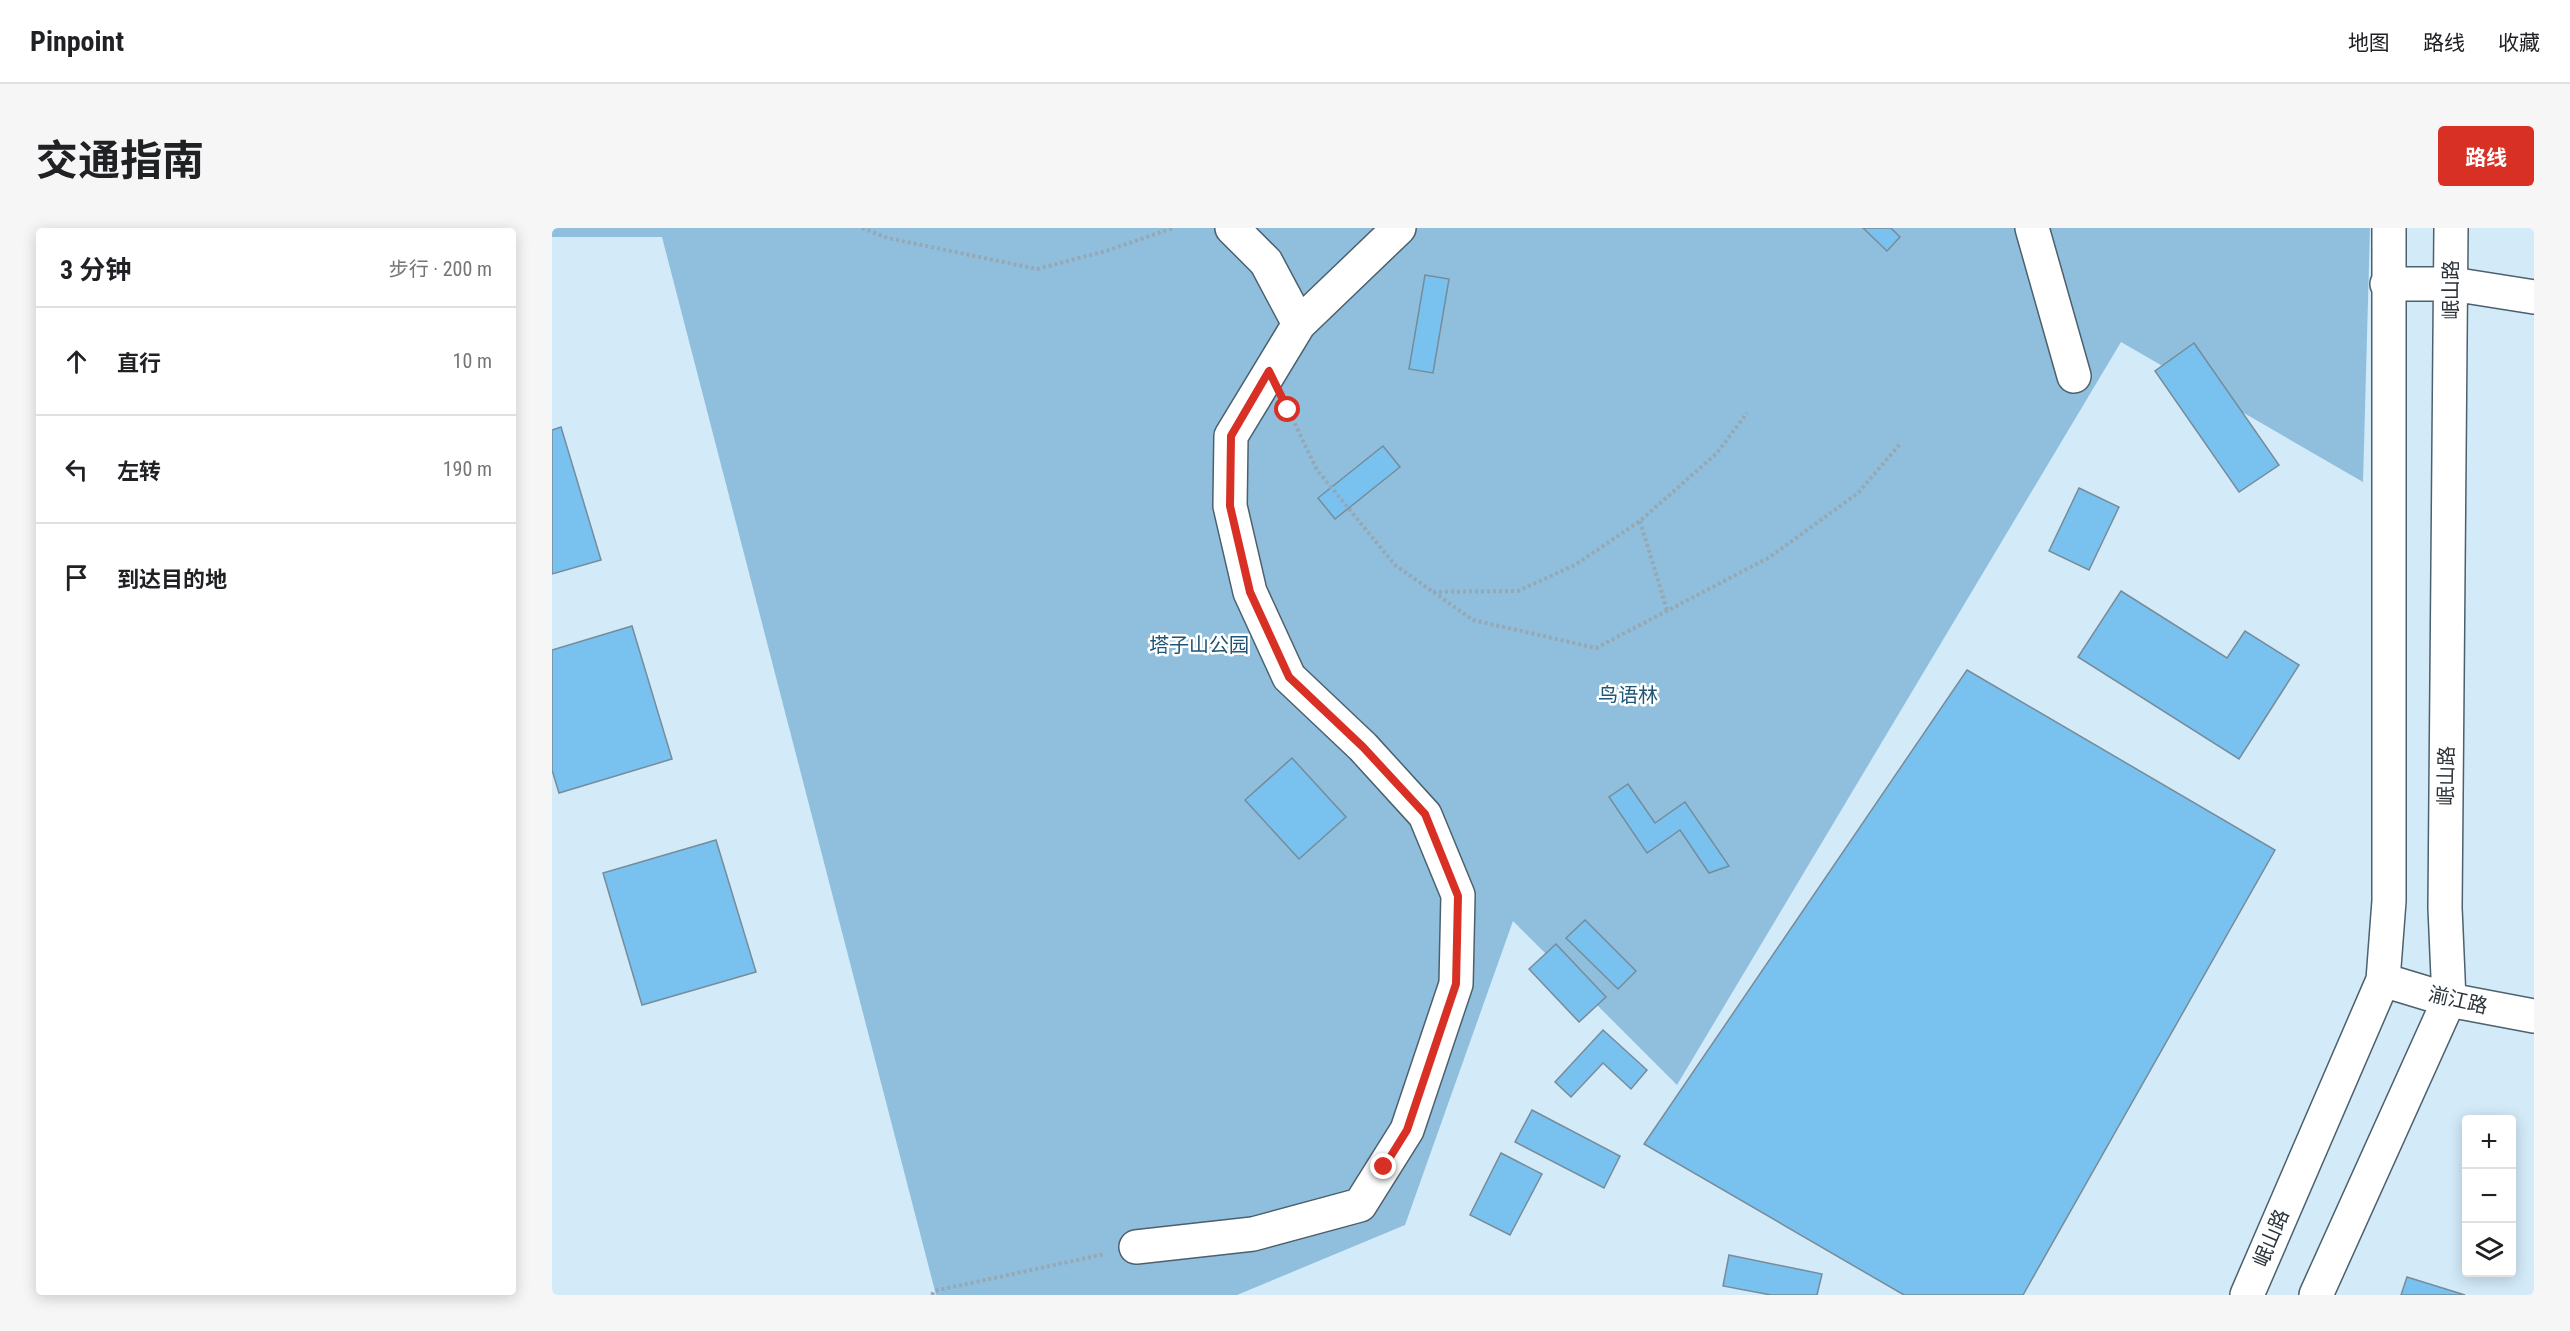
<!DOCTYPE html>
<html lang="zh">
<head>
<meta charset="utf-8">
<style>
	:root { --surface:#fff; --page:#f6f6f6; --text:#202124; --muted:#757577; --line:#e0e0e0; --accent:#d93025 }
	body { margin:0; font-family:"Roboto Condensed","Noto Sans SC",sans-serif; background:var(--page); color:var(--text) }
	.controls { position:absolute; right:18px; bottom:18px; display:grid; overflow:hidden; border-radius:6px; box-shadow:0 3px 15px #0003 }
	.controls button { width:54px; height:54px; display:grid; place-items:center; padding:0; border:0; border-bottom:2px solid var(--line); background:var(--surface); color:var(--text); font:30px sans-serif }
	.stop { position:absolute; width:18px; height:18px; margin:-14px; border:4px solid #d93025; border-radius:50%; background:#fff }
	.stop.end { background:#d93025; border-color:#fff; box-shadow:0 2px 6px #0008 }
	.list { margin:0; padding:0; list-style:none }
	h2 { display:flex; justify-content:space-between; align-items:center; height:78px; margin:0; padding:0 24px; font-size:26px }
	h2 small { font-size:20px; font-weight:400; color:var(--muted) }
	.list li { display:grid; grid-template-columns:39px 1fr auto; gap:18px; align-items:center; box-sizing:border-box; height:108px; padding:0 24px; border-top:2px solid var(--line) }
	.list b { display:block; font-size:22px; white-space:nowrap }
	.list em { font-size:20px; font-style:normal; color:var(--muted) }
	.icon { flex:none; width:33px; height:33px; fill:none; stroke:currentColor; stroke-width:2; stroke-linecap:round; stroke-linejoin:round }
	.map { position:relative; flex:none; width:1982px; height:1067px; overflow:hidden; border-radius:6px }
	header { display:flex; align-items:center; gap:36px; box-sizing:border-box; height:84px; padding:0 30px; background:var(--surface); border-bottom:2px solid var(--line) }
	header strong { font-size:28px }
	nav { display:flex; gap:33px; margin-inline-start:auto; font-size:21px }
	.intro { display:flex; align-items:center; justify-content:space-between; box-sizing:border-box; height:144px; padding:0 36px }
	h1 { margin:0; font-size:42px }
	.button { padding:15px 27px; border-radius:6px; background:var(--accent); color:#fff; font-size:21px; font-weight:700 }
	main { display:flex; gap:36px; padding:0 36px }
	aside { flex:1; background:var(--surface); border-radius:6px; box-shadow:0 3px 15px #0003 }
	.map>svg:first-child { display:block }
	.green { fill:#90bfdd }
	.building { fill:#79c1ee; stroke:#778c9a; stroke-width:1.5 }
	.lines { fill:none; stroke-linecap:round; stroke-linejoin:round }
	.minor-casing { stroke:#4c606d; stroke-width:36 }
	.path { stroke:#96a8b4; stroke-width:4; stroke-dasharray:3 3; stroke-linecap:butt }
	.minor { stroke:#fff; stroke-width:33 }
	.route { stroke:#d93025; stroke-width:8 }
	.labels { text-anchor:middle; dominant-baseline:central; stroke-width:5; stroke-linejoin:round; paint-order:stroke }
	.street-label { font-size:20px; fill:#2b343a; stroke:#fff }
	.park-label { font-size:20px; fill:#205675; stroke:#fff }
</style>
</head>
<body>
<header>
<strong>Pinpoint</strong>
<nav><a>地图</a><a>路线</a><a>收藏</a></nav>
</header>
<div class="intro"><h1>交通指南</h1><a class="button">路线</a></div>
<main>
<aside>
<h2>3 分钟<small>步行 · 200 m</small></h2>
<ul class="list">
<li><svg class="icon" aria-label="ahead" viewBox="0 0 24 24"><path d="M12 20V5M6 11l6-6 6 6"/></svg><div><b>直行</b></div><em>10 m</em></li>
<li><svg class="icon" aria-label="left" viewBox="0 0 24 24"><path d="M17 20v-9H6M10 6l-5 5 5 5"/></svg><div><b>左转</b></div><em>190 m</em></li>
<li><svg class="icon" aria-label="arrive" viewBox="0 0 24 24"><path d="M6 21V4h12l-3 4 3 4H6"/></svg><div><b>到达目的地</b></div></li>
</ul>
</aside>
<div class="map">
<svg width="1982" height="1067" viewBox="0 0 1982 1067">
	<rect width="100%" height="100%" fill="#d3eaf9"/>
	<!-- green -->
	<path class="green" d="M0 0H1818L1811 254 1569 114 1125 857 961 693 853 997 685 1067H384L110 9H0Z"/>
	<!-- building -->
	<path class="building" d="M1311 0H1339L1348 9 1335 23Z
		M873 47 897 51 881 145 857 141Z
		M1642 115 1727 237 1687 264 1603 143Z
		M9 199 49 332 0 346V202Z
		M831 218 848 239 783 291 766 270Z
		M1527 260 1567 279 1537 342 1497 323Z
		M1569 363 1675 430 1693 403 1747 437 1687 531 1526 429Z
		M80 398 120 531 7 565 0 542V422Z
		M1415 442 1723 622 1471 1067H1352L1092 916Z
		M740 530 794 589 747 631 693 572Z
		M1076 556 1103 595 1133 574 1177 638 1157 645 1128 602 1095 625 1057 569Z
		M164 612 204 744 90 777 51 645Z
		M1033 692 1084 743 1066 761 1014 710Z
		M1004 716 1054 769 1027 794 977 741Z
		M1051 802 1095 842 1079 861 1051 835 1019 869 1003 854Z
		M980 882 1068 928 1052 960 963 914Z
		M949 925 990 946 958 1007 918 987Z
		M1177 1027 1270 1046 1265 1067H1219L1171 1058Z
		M1855 1049 1913 1067H1849Z"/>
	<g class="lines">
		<!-- minor casing -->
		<g class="minor-casing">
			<path id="minor" d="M1480 0 1522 148
				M1835 56H1900L1982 69
				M747 96 847 0
				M1831 752 1897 772 1982 788
				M584 1019 701 1006 808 977 855 902 904 756 906 667 873 587 811 519 737 449 698 364 678 278 679 208 747 96 714 34 680 0
				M1695 1067 1831 752 1837 673V0
				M1764 1067 1897 772 1893 680 1899 0"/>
		</g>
		<!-- path -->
		<path class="path" d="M310 0 336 10 485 41 554 23 621 0
			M735 179 765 242 843 337 921 392 1044 420 1218 329 1306 265 1348 216
			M1088 293 1115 382
			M881 364 966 363 1023 337 1088 293 1165 225 1195 185
			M380 1067 382 1063 553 1026"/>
		<!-- minor -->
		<use href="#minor" class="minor"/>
	</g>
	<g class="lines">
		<!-- route -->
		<path class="route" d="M736 182 717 143 679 208 678 278 698 364 737 449 811 519 873 586 906 668 904 756 855 902 832 939"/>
	</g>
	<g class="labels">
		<!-- street labels -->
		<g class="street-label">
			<text transform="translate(1899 62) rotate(-90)">岷山路</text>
			<text transform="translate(1894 548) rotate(-89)">岷山路</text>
			<text transform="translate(1906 772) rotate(13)">湔江路</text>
			<text transform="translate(1719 1010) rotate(-67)">岷山路</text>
		</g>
		<!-- park labels -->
		<g class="park-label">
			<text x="647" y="417">塔子山公园</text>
			<text x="1076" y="467">鸟语林</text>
		</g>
	</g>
</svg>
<div class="controls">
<button>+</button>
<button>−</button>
<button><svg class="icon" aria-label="layers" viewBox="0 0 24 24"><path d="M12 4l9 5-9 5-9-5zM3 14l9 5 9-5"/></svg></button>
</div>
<div class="stop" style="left:736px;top:182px"></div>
<div class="stop end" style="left:832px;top:939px"></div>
</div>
</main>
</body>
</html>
